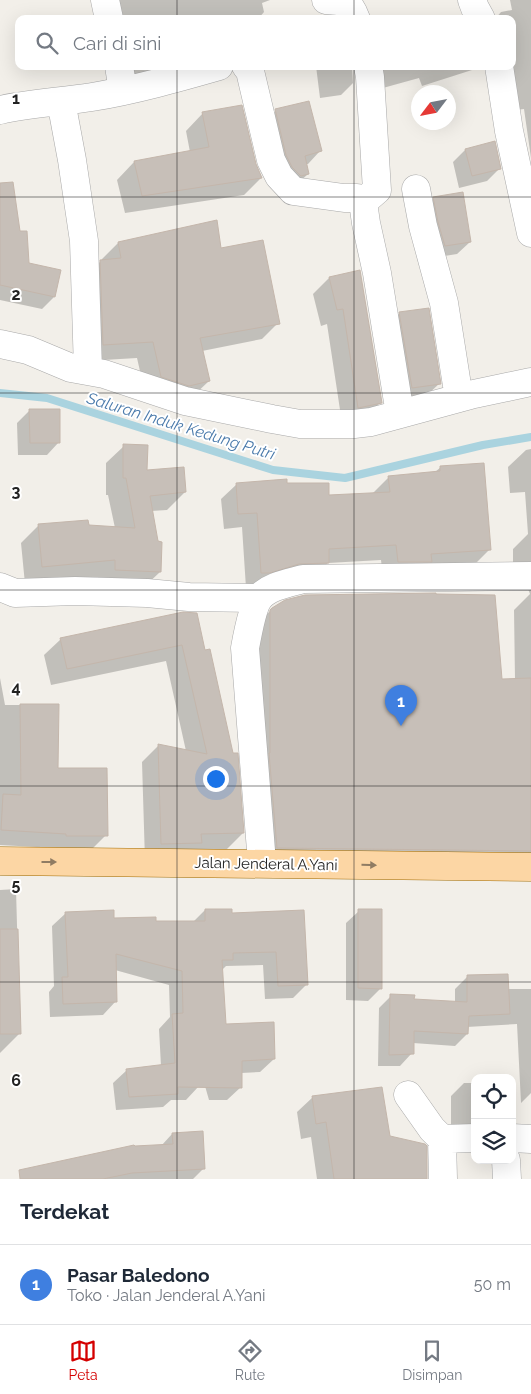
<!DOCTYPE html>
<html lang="id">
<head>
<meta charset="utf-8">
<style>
	:root { --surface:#fff; --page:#f6f6f7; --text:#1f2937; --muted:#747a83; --line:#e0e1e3; --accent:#d40000 }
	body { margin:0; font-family:Raleway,sans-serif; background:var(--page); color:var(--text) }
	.controls { position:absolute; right:15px; bottom:15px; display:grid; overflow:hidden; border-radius:10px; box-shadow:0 5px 20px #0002 }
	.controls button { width:45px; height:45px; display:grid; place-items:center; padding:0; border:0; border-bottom:1px solid var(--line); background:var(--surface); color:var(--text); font:25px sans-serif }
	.compass { position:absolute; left:411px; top:85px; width:45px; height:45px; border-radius:50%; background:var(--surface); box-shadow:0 5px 20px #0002; rotate:238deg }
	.you { position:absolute; left:215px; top:778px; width:18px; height:18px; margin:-12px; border:4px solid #fff; border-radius:50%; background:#1a73e8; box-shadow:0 0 0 8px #1a73e833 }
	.badge { display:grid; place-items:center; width:32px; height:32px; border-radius:50%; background:var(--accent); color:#fff; font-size:16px; font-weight:700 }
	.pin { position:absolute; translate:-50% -41px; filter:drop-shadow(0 1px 2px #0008) }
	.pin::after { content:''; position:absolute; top:26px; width:18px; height:15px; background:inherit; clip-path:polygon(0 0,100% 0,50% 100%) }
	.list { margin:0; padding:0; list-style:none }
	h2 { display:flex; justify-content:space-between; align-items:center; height:65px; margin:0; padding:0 20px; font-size:21px }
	h2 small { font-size:16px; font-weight:400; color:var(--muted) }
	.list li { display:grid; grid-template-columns:32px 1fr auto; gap:15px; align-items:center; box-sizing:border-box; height:80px; padding:0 20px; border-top:1px solid var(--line) }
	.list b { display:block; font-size:19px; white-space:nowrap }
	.list p { margin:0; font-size:16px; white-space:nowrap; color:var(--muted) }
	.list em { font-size:16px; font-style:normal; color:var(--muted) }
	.icon { flex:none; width:28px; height:28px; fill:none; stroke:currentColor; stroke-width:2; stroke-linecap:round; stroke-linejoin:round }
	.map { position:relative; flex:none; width:531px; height:1179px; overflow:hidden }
	.search { position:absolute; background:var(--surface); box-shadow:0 5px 20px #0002; left:15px; right:15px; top:15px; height:55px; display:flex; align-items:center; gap:12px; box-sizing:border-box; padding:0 18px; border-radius:10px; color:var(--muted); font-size:19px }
	.sheet { height:145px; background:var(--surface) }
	nav { display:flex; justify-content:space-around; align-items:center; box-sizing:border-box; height:70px; border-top:1px solid var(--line); background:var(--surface); font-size:14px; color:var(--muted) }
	nav a { display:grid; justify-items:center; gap:2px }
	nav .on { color:var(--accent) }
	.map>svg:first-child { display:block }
	.shadow { fill:#0003 }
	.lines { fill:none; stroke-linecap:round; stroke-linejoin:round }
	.stream { stroke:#aad3df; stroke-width:8 }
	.building { fill:#c7bfb8; stroke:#c4b6ab }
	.minor-casing { stroke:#a9a9a9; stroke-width:29 }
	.major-casing { stroke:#a06b00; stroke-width:29 }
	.minor { stroke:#fff; stroke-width:28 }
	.major { stroke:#fcd6a4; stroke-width:28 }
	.oneway { fill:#8f7c63 }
	.grid { fill:none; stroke:#222; stroke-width:1; stroke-opacity:0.55 }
	.labels { text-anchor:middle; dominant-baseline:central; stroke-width:4; stroke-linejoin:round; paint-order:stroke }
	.street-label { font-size:15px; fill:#222; stroke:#fff }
	.water-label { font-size:16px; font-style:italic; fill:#4a7aab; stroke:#fff }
	.grid-label { font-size:16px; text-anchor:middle; font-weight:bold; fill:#222; stroke:#fff; stroke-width:4; stroke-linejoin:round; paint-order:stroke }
</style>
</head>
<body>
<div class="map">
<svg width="531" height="1179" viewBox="0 0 531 1179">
	<rect width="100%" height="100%" fill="#f2efe9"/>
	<!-- shadow -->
	<path class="shadow" d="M107 0H270L262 3 264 12 258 19H109Z
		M510 0H531V158L524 109 507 111 512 66V19H495L501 12 512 10Z
		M323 16 337 18 338 19H321Z
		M118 66H184L123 85Z
		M316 66H352L353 83 341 95 320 98Z
		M365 66H477L472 70 422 86 419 78 372 91Z
		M276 111 320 151 308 164H305L308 174 295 186 263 123Z
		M203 113 255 164 261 178 244 195 125 213 117 180 134 162 190 152 186 131Z
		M465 150 500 168 487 181 459 188 453 162Z
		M0 186 19 233 28 264 54 297 42 309 0 300Z
		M434 198 470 242 457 254 432 258 422 211Z
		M118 243 220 250 278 323 262 339 202 351 209 381 192 397 145 393 137 358 87 361 84 277 101 261H102V259Z
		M359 271 381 402 365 418 342 423 327 324 321 326 313 294 329 278Z
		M400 313 440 383 425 397 398 402 385 327Z
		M30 410 59 442 47 455H18L17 423Z
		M124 446 146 471 185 492 167 510 151 511 160 572 142 589 98 587V577L25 584 21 543 39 525 115 528 108 495H106V463Z
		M531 449V875L259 866 256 625 274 607 501 680H515L514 610 530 594 527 586 513 578V549L528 534 525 492 510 493 508 467 526 450Z
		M441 467 490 549 475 564 383 577 381 560 328 563 313 578 246 588 242 527 224 529 221 499 237 484H286L328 496 374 494 373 493 389 477 435 472Z
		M183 613 204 652 232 754 243 833 226 850H194L145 861 142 762 159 745 186 751 166 661 51 685 44 655 61 639Z
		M0 678 5 705H57V770L106 835 91 850 0 845Z
		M16 889 20 1033 0 1053V890Z
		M205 910 231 915 303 912 306 985 293 998 265 999 263 965 226 966 222 970 225 1025 274 1059 260 1072 241 1073V1087L227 1100H209L199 1065V1086L186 1100H171L163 1107 116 1110 113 1083 127 1070 161 1066 159 1029 170 1017 169 985 115 970 116 1001 103 1015 50 1017 49 992 54 986 52 926 66 913 155 923 193 922Z
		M359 911 381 988 368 1001 346 1000V923Z
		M467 977 508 989H531V1093L521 1103 517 1024 467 1027V1034L455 1046 413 1043 412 1053 400 1066H378L379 1008 391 996 413 1000 455 1002V989Z
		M464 1083H475V1133L451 1132V1096Z
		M313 1097 388 1137 426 1179H317L311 1137 301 1139 297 1112Z
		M172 1134 204 1168 193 1179H23L161 1146Z"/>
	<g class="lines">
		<!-- stream -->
		<path class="stream" d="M0 393 47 398 273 470 345 478 483 445 531 437"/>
	</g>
	<!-- building -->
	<path class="building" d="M309 101 322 151 305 156 309 174 301 176 292 167 286 155 275 109Z
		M242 105 256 164 262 178 142 196 134 161 209 147 202 112Z
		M495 141 501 169 472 176 465 149Z
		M13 182 20 231H27L29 263 61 270 55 297 0 285V183Z
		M463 192 471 242 445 246 438 222 433 197Z
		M217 220 221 248 263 240 280 324 200 338 210 381 189 386 161 377 153 342 103 345 100 260 121 258 118 242Z
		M360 270 382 403 358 408 343 309 337 310 329 277Z
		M429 308 441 384 412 388 399 312Z
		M29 409H60V443H30Z
		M123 444 148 445 147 470 184 467 186 492 150 496 158 541 162 542 161 572 115 570V560L42 567 38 524 88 520 89 525 135 528 126 478H123Z
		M484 463 491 550 431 554 432 562H398L396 545 329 549V563L299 564 270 573H261L257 513 238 514 236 483 287 479V483H329V495L390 492 388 476 440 471V466Z
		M436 593V594L495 595 502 679 531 678V851L277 848 269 753H270V610L272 608 285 600 305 595Z
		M183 612 197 613 205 650 210 649 233 753H238L244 833 201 834 202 843 161 844 158 744 207 754 182 645 67 669 60 638Z
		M20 704H59L58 768H107L108 836H66V834L1 830 3 794 21 795Z
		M205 909H232V913L304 910 308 985 278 986 276 952 233 953V960H222L226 1024 274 1022 275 1059 242 1061V1088L178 1087V1094L129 1097 126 1069 175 1063 172 1014 183 1013 182 971 116 954 117 1002 63 1004 62 977H68L65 912 114 910V918L156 917V921H205Z
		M358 909H382V989L358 988Z
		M0 929H18L21 1034H0Z
		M508 974 510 1014 469 1016 468 1034 414 1031V1054L389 1055 390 994 415 995 414 999 467 1002V975Z
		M382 1087 390 1136 425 1144 427 1146V1179H334L326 1122 316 1124 312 1096Z
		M203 1131 205 1169 132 1173 103 1179H20L19 1170 134 1145 135 1146 173 1144 172 1133Z"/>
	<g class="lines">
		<!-- minor casing -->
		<g class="minor-casing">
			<path id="minor" d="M105 0 109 19
				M326 0C345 2 349 0 356 19
				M472 0 475 8 481 19
				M119 66 123 91
				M246 66 250 71 271 160 279 176 293 191 344 198H357L363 202 366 223 377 273 400 414
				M499 66 509 131 531 233
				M61 101 72 160 84 241 88 370
				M0 110C30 103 61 102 92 97 135 90 177 78 219 66
				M416 189 423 226 444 303 459 398
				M363 202 377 190 370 77 368 66
				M0 344 28 350 71 368 104 374 185 401 272 419 300 424H354L371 422 474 394 531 382
				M0 587 15 593 75 591 147 593 189 597 258 598
				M262 863 245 648C247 637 253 606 259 598 269 586 289 583 303 579L531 576
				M408 1095 432 1129 442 1139 443 1179
				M512 1138 531 1139
				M442 1139 475 1138
				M506 1160 507 1179"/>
		</g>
		<!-- major casing -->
		<g class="major-casing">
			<path id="major" d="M0 861 531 867"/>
		</g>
		<!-- minor -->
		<use href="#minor" class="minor"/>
		<!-- major -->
		<use href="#major" class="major"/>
	</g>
	<!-- one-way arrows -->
	<defs><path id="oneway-solid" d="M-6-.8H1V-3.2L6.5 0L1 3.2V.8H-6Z" transform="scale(1.25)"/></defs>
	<g class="oneway">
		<use href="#oneway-solid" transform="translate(49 862)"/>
		<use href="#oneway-solid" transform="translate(369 865) rotate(1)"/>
	</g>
	<!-- grid -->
	<path class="grid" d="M177 0V19M354 0V19M177 66V1179M354 66V1179M0 197H531M0 393H531M0 590H531M0 786H531M0 982H531"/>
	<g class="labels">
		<!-- street labels -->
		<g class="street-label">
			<text transform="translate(266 864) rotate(1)">Jalan Jenderal A.Yani</text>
		</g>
		<!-- water labels -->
		<g class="water-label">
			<text transform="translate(181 426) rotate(17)">Saluran Induk Kedung Putri</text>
		</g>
	</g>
	<g class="grid-label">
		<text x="16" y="104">1</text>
		<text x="16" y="300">2</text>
		<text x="16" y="497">3</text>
		<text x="16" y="693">4</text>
		<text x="16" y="890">5</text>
		<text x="16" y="1086">6</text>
	</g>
</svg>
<div class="controls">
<button><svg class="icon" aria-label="locate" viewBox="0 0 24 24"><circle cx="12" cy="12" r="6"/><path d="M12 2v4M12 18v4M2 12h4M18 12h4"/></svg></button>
<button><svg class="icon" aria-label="layers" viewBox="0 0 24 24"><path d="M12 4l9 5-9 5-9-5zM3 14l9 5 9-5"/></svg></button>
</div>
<svg class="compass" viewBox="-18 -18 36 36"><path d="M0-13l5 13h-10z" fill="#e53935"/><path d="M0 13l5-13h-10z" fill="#747a83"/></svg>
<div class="you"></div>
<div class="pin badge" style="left:401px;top:726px;background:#3f7fe0">1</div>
<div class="search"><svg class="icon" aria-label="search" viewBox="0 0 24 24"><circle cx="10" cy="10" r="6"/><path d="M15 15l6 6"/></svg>Cari di sini</div>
</div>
<section class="sheet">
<h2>Terdekat<small></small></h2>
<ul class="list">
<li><span class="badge" style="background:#3f7fe0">1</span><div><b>Pasar Baledono</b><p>Toko · Jalan Jenderal A.Yani</p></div><em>50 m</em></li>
</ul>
</section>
<nav>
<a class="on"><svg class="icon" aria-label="map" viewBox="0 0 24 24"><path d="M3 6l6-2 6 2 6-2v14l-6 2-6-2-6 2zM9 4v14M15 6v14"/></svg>Peta</a>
<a><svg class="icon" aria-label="directions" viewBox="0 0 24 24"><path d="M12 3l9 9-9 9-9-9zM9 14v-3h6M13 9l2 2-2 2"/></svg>Rute</a>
<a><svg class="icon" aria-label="saved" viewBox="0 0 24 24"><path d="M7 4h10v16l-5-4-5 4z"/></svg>Disimpan</a>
</nav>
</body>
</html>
